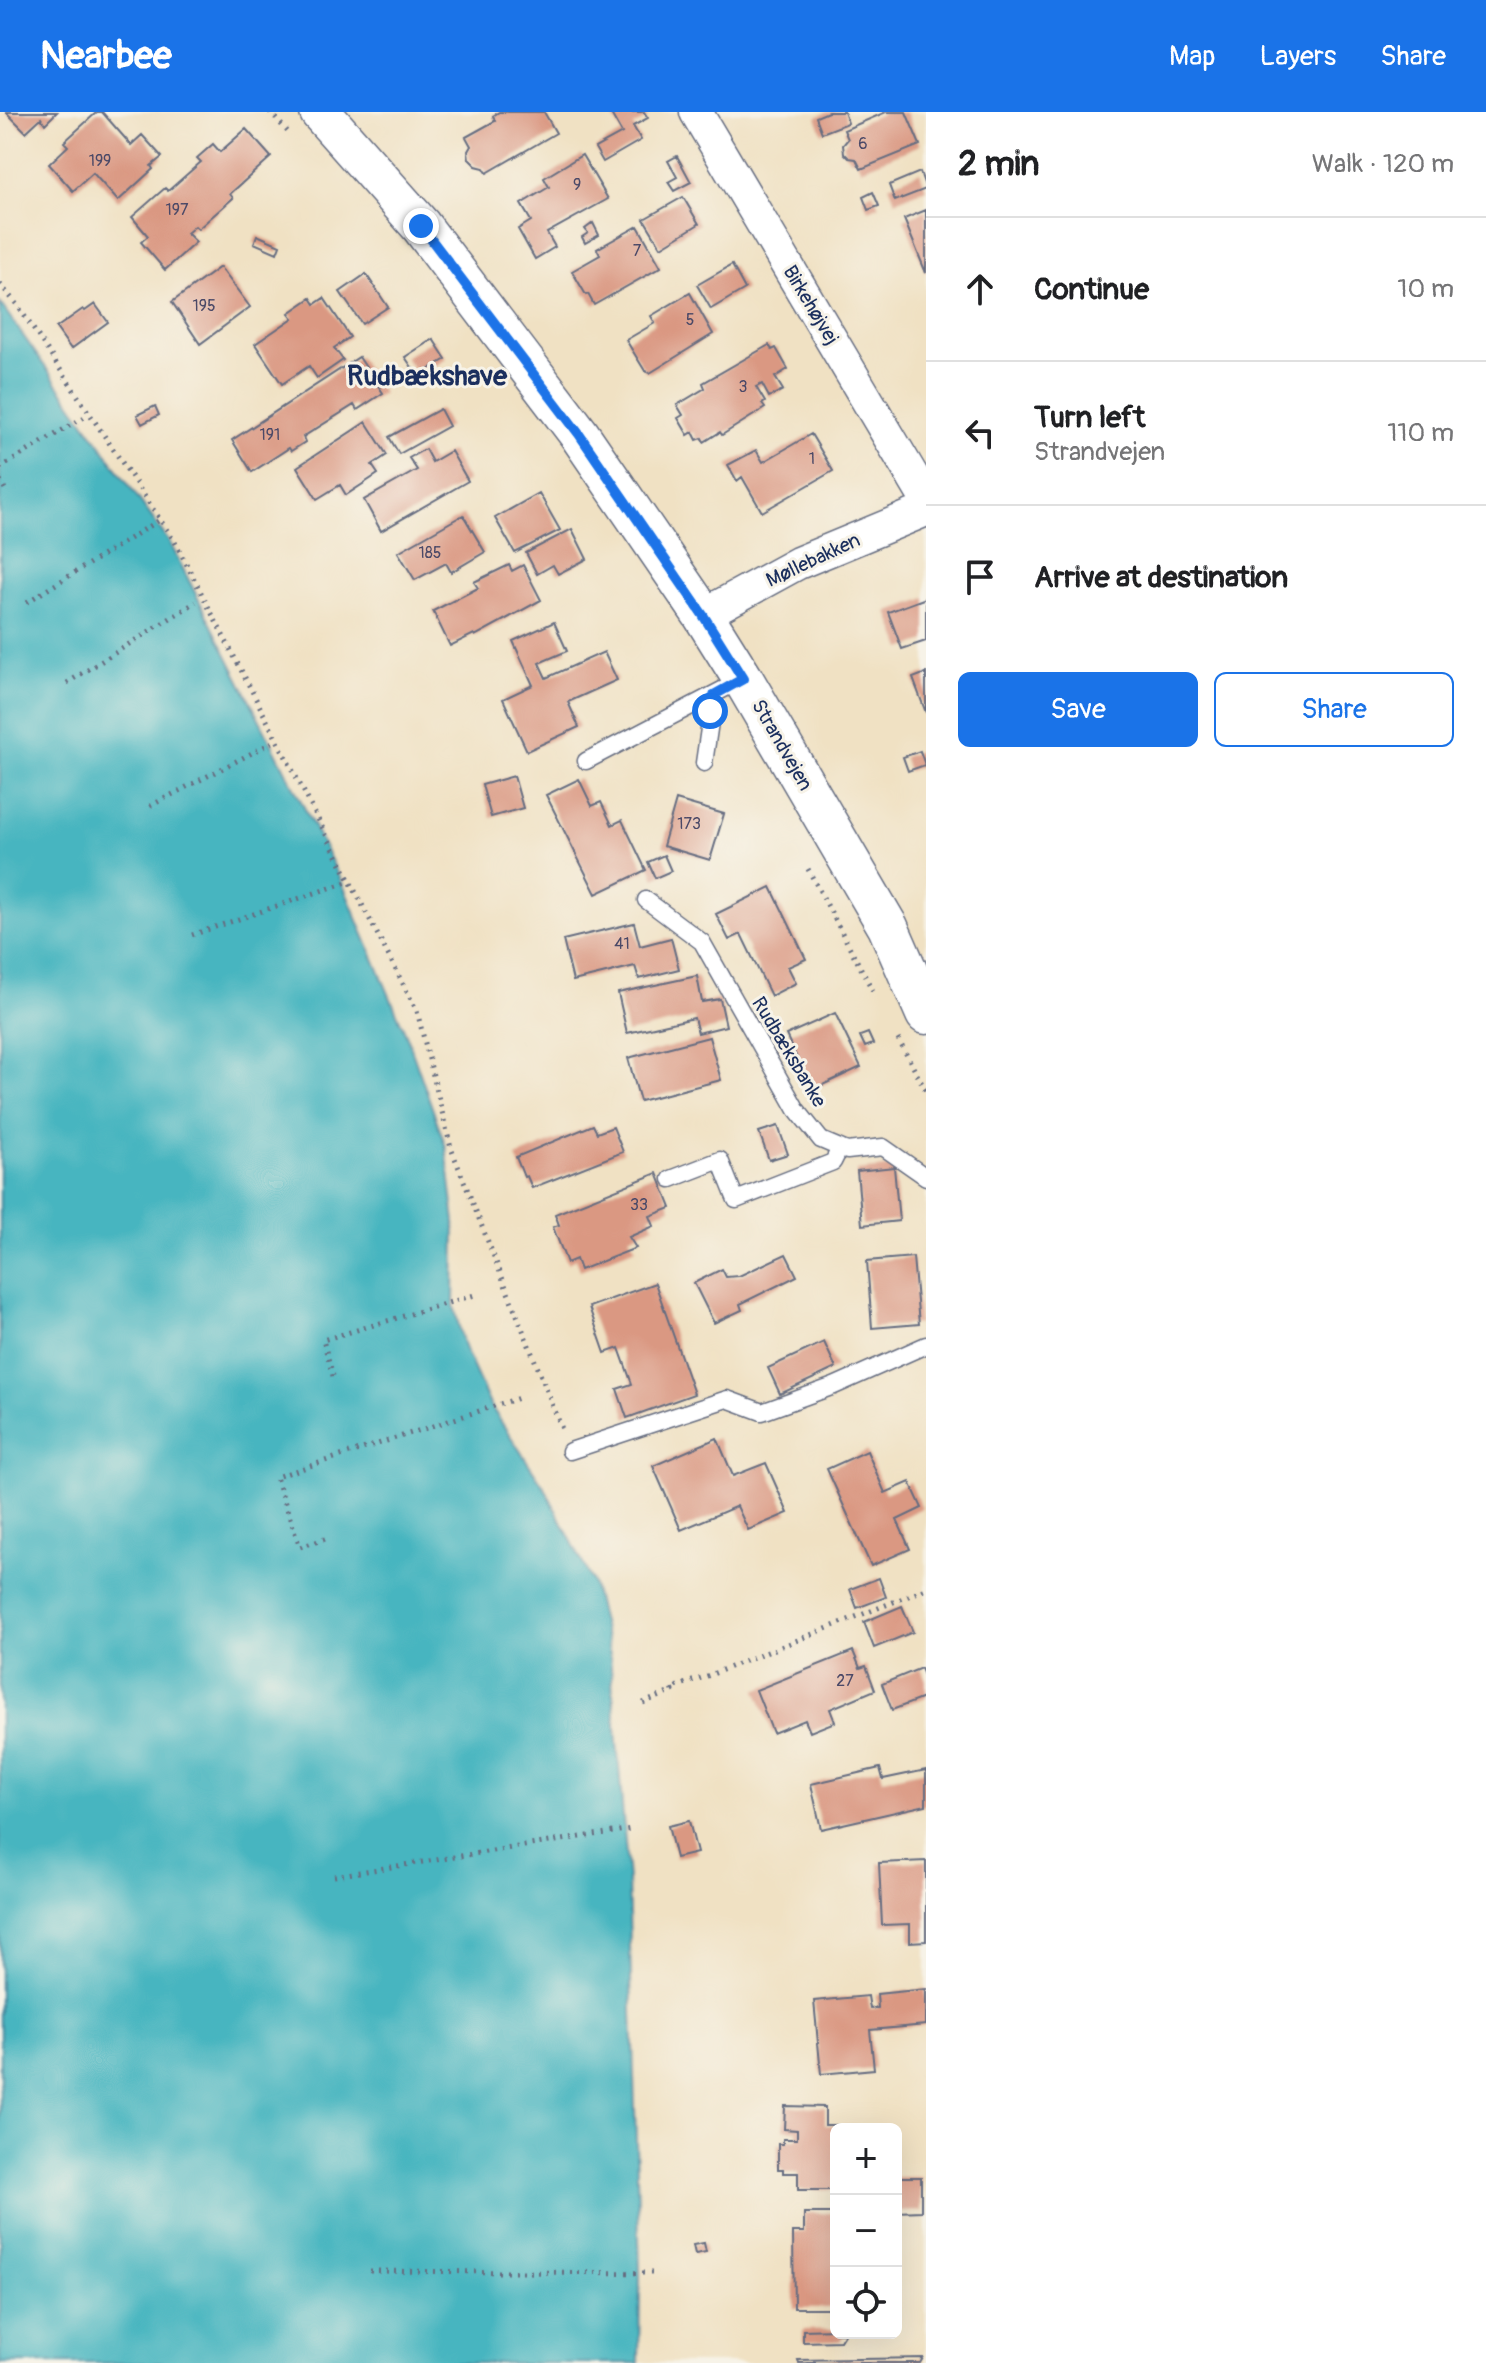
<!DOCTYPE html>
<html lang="en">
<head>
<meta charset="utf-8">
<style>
	:root { --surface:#fff; --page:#f2f2f2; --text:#202124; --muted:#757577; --line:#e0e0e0; --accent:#1a73e8 }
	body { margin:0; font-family:Pangolin,sans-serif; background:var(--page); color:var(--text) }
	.controls { position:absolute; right:24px; bottom:24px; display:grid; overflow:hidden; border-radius:12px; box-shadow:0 8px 32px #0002 }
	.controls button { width:72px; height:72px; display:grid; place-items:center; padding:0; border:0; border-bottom:2px solid var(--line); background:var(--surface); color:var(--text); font:40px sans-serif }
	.stop { position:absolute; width:24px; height:24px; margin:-18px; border:6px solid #1a73e8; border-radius:50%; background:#fff }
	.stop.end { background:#1a73e8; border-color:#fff; box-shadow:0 2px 8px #0008 }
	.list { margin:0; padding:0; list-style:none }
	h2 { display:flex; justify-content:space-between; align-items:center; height:104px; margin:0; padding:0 32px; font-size:34px }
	h2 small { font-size:26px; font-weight:400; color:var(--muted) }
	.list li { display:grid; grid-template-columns:52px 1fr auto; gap:24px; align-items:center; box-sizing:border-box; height:144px; padding:0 32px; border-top:2px solid var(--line) }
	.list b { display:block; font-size:30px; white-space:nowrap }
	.list p { margin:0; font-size:26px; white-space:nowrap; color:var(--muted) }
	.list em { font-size:26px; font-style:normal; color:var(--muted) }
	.actions { display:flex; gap:16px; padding:24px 32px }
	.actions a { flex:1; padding:18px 0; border:2px solid var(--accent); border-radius:12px; text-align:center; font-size:28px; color:var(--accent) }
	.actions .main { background:var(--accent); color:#fff }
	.icon { flex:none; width:44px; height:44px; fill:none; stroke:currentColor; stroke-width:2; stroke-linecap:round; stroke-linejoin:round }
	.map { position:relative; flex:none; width:926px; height:2251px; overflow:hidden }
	header { display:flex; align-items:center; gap:48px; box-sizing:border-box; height:112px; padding:0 40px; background:var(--accent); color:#fff }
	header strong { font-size:38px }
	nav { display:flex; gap:44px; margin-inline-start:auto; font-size:28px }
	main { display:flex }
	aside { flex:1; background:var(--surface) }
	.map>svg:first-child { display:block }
	.water { fill:#47b5c0; stroke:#31728f; stroke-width:2 }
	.building { fill:#da9882 }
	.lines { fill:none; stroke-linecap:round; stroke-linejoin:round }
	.service-casing { stroke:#666d81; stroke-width:19 }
	.minor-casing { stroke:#666d81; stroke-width:35 }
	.tertiary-casing { stroke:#666d81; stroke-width:43 }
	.path { stroke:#666d81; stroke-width:5; stroke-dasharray:2 6; stroke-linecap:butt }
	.service { stroke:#fff; stroke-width:16 }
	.minor { stroke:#fff; stroke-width:32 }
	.tertiary { stroke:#fff; stroke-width:40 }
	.route { stroke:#1a73e8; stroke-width:10 }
	.labels { text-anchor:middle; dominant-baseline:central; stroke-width:6; stroke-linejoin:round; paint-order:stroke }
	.number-label { font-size:16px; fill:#4b4967 }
	.street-label { font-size:20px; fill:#1b2f5e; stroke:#f7f3e8 }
	.district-label { font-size:28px; font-weight:bold; fill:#1b2f5e; stroke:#f7f3e8 }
</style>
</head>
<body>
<header>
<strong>Nearbee</strong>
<nav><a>Map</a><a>Layers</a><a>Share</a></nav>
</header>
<main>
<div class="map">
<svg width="926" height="2251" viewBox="0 0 926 2251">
	<rect width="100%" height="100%" fill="#f7f3e8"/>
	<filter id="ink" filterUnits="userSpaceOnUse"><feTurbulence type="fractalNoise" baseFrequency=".0125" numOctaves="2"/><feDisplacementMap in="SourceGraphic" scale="16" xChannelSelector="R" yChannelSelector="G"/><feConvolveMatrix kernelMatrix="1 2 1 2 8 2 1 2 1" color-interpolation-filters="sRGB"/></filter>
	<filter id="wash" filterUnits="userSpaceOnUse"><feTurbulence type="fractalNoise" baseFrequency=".006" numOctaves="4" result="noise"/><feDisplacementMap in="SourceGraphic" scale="32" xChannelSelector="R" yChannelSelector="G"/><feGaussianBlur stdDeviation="1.8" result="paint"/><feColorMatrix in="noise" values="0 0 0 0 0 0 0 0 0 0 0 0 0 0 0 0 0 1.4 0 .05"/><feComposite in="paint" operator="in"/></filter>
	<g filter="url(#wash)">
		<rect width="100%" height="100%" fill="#f0e1c3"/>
		<!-- water -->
		<path class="water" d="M0 191 170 431 340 766 408 927 446 1035 455 1110 454 1194 464 1235 490 1293 546 1378 592 1470 610 1543 628 1768 640 2160 639 2251H0Z"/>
		<g id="blocks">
			<!-- building -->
			<path class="building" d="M6 0H57L45 12 41 6 26 20Z
				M97 0H102L131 33 142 23 162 45 151 54 153 57 118 89 93 61 73 79 49 52 68 34 64 30Z
				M499 0H544L556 21 487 61 484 56 476 54 469 47 468 39 471 34 466 25 495 9 493 4Z
				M610 0H644L648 6 633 14 641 28 603 50 595 36 622 21Z
				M828 0H844L848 11 822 21 816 5Z
				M886 0H906L920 33 861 57 856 47 849 46 844 41 843 33 848 27 844 18Z
				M246 17 271 45 230 82 233 86 198 117 195 114 187 121 196 130 165 158 141 130 148 124 132 105 165 76 168 79 201 50 197 46 213 32 220 40Z
				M582 43 608 87 547 121 555 135 535 147 518 117 531 109 521 92 549 75 544 66Z
				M677 44 691 70 674 79 668 70 677 65 668 49Z
				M920 60 926 77 895 89 889 73Z
				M873 80 879 94 868 98 863 85Z
				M683 85 699 112 661 135 644 107Z
				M926 98V161L904 107Z
				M593 111 599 123 585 131 582 125 588 121 585 117Z
				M638 114 661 155 594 193 588 182 586 183 572 159 600 143 597 137Z
				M257 123 280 133 277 141 254 131Z
				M732 153 745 177 711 197 697 173Z
				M220 155 250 195 200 232 172 190Z
				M366 162 388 195 362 212 340 180Z
				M690 181 713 222 650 261 645 259 626 228 655 211 651 204Z
				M311 186 315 192 324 186 350 225 334 236 343 248 317 266 309 254 282 272 255 232 293 206 289 201Z
				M95 192 108 210 71 237 56 216 83 197 85 199Z
				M433 227 446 247 418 264 405 245Z
				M769 233 772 238 776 236 788 257 775 265 783 278 769 285 762 272 756 275 765 290 762 292 765 296 722 323 720 320 704 330 702 326 697 328 693 320 688 323 678 306 683 303 677 293 705 276 703 271Z
				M359 245 383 281 357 298 354 293 303 325 305 330 291 339 289 336 252 360 232 328Z
				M155 294 159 303 142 312 137 303Z
				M440 297 449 314 399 342 389 325Z
				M366 310 387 343 372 353 378 362 346 383 340 373 317 387 297 355Z
				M811 322 833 359 762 400 742 365 737 369 728 353 756 338 763 350Z
				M425 337 432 350 451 339 468 369 381 419 364 388 417 358 409 346Z
				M539 381 560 418 515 441 495 406Z
				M463 403 485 440 451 460 446 451 415 468 398 440Z
				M572 417 587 447 558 462 553 453 537 462 526 441Z
				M509 453 512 459 523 453 541 488 475 524 474 522 450 534 433 499 478 476 474 470Z
				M926 486V529L902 537 888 500Z
				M554 510 567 539 539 551 546 566 604 540 617 568 568 590 579 615 527 639 503 587 533 573 513 529Z
				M926 561V601L913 566Z
				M920 639 925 653 908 659 903 645Z
				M514 664 523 696 491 705 482 673Z
				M579 667 592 694 601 690 612 713 622 708 646 758 596 782 546 683Z
				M676 688 724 702 710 748 663 734Z
				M664 743 671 759 655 766 648 750Z
				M771 775 806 847 788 855 796 871 771 884 741 822 729 828 716 802Z
				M634 811 640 834 671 826 679 857 639 867 635 854 573 869 563 828Z
				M697 864 702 890 720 887 726 914 698 921 694 906 627 921 618 881Z
				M835 901 861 955 812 978 786 923Z
				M868 921 873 932 865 935 860 924Z
				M709 925 721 968 640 989 628 946Z
				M593 1013 597 1021 613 1015 623 1040 532 1076 527 1064 524 1065 516 1045Z
				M778 1014 788 1042 769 1048 759 1020Z
				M894 1055 899 1109 862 1113 857 1059Z
				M657 1061 671 1096 650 1104 654 1114 629 1125 636 1136 580 1158 576 1147 567 1151 553 1115 559 1113 555 1102Z
				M786 1142 797 1164 740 1192 742 1198 714 1211 694 1171 722 1157 726 1165 739 1164Z
				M913 1145 919 1212 872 1216 867 1149Z
				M655 1171 694 1282 627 1306 617 1277 632 1272 619 1236 605 1241 589 1195Z
				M824 1230 836 1256 780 1282 768 1256Z
				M717 1326 733 1364 766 1351 788 1401 748 1418 737 1394 681 1418 653 1354Z
				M867 1339 885 1381 910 1370 922 1396 897 1408 910 1437 871 1454 827 1357Z
				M879 1466 886 1485 857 1496 850 1477Z
				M902 1494 913 1520 874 1536 864 1510Z
				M853 1539 860 1556 866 1554 875 1578 830 1597 835 1610 810 1620 805 1608 773 1621 756 1578Z
				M921 1556 926 1568V1585L892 1598 882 1572Z
				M880 1656 883 1667 926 1658V1693L821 1717 811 1672Z
				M689 1709 697 1741 676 1746 668 1714Z
				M926 1749V1829L910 1830V1812L882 1813 879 1751Z
				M926 1877V1913L870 1918 874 1957 821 1962 814 1889 868 1884 870 1897 878 1896 877 1882Z
				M785 1994 825 1995V2013H856V2017H836V2078H798V2061H783V2057H778V2032H783V2027H797V2018L784 2017Z
				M896 2065H921V2099L896 2100Z
				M804 2101H836V2196H794L793 2120H804Z
				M704 2131 706 2140 695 2142 693 2133Z
				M836 2217V2221H845L840 2229 803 2230V2218Z
				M923 2246 920 2251H799L798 2248Z"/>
		</g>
	</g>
	<g filter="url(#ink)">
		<use href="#blocks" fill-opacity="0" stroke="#666d81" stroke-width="2"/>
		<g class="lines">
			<!-- service casing -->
			<g class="service-casing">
				<path id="service" d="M586 649 743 567
					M704 651 714 583
					M646 788 702 830 797 998 821 1028 847 1039 883 1035 926 1065
					M671 1067 720 1048 736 1088 833 1050 840 1036
					M570 1339 727 1287 762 1300 834 1274 926 1233"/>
			</g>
			<!-- minor casing -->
			<g class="minor-casing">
				<path id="minor" d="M696 0 926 387
					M703 503 798 451 926 398"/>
			</g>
			<!-- tertiary casing -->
			<g class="tertiary-casing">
				<path id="tertiary" d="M320 0 421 114 579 322 703 503 743 567 888 815 926 902"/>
			</g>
			<!-- path -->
			<path class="path" d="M270 0 288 20
				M0 172 18 194 175 430 417 899 451 1036 562 1317
				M0 356 86 304
				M0 368 5 377
				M27 490 158 409
				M67 571 196 490
				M150 694 275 629
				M808 757 873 879
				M192 823 347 770
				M898 927 926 979
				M333 1264 323 1228 478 1182
				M325 1427 300 1435 276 1365 522 1285
				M643 1591 673 1579 672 1576 710 1563 926 1477
				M334 1764 632 1717
				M370 2159 658 2161"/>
			<!-- service -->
			<use href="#service" class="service"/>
			<!-- minor -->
			<use href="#minor" class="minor"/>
			<!-- tertiary -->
			<use href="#tertiary" class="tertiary"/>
		</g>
	</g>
	<g class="lines" filter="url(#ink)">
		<!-- route -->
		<path class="route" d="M421 114 579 322 703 503 743 567 714 583 710 599"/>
	</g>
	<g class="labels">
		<!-- number labels -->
		<g class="number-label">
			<text x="863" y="32">6</text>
			<text x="100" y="49">199</text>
			<text x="577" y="73">9</text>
			<text x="177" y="98">197</text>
			<text x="637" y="139">7</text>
			<text x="204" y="194">195</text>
			<text x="690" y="208">5</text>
			<text x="743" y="275">3</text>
			<text x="270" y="323">191</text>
			<text x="812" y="347">1</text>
			<text x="430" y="441">185</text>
			<text x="689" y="712">173</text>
			<text x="622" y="832">41</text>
			<text x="639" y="1093">33</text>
			<text x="845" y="1569">27</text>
		</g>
		<!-- street labels -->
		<g class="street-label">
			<text transform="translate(811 193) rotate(59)">Birkehøjvej</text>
			<text transform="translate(813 448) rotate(-25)">Møllebakken</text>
			<text transform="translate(782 633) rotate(60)">Strandvejen</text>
			<text transform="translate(789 940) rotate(59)">Rudbæksbanke</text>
		</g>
		<!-- district labels -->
		<g class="district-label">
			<text x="427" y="264">Rudbækshave</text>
		</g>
	</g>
</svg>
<div class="controls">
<button>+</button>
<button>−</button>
<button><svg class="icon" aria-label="locate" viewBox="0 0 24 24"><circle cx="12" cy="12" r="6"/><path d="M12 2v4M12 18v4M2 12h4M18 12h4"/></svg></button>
</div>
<div class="stop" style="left:710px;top:599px"></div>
<div class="stop end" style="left:421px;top:114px"></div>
</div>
<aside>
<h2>2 min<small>Walk · 120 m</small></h2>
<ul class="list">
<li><svg class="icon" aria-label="ahead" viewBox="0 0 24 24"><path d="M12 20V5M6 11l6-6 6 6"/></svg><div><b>Continue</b></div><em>10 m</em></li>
<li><svg class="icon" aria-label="left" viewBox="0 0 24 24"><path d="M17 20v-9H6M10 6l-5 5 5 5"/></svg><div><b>Turn left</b><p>Strandvejen</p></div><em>110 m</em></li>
<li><svg class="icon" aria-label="arrive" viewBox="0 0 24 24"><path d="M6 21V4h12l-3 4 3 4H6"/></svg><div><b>Arrive at destination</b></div></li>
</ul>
<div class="actions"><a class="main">Save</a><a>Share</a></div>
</aside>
</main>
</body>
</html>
